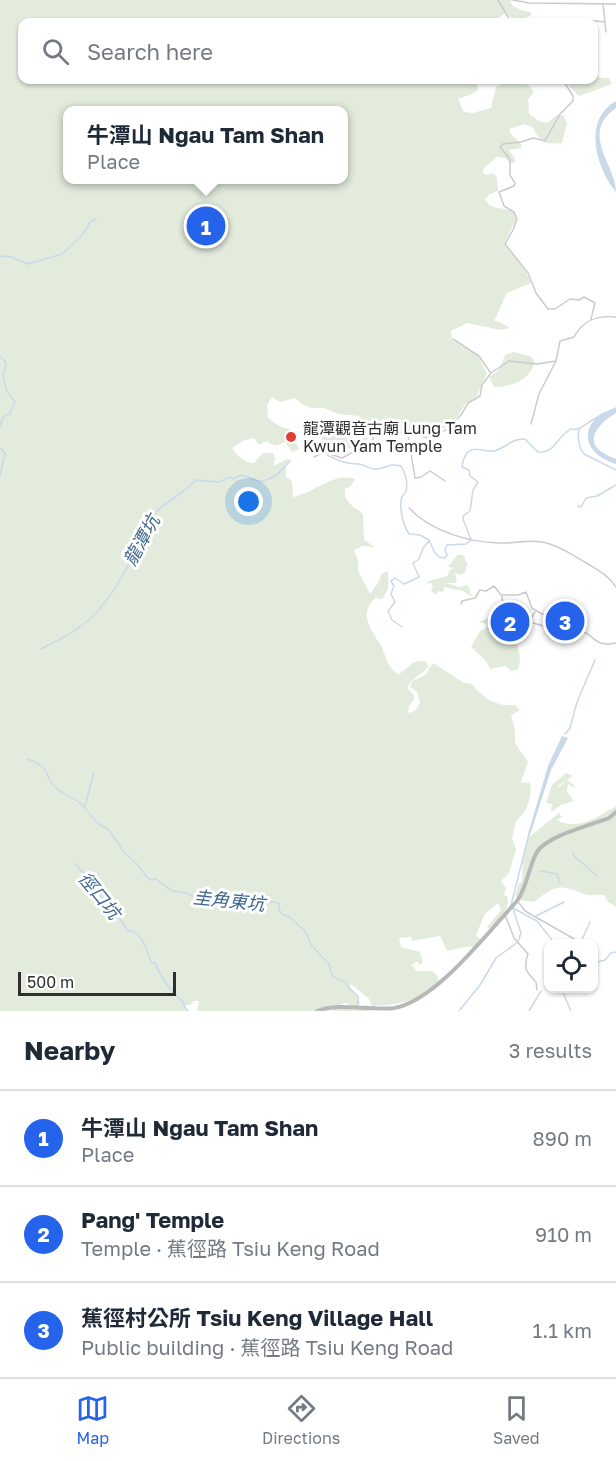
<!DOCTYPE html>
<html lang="en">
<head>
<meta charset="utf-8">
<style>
	:root { --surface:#fff; --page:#f6f6f7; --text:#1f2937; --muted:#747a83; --line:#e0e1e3; --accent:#2563eb }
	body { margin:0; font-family:"Golos Text","Noto Sans TC",sans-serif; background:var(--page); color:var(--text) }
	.controls { position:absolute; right:18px; bottom:18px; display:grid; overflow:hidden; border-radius:12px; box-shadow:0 2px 4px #0004 }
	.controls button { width:54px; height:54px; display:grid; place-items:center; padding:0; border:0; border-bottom:2px solid var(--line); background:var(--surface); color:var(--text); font:30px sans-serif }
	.scale { position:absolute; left:18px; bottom:15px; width:158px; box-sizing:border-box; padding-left:6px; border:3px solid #2e2e2e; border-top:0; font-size:16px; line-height:21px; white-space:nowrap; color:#2e2e2e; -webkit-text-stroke:4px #fff; paint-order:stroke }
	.you { position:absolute; left:249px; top:502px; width:21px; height:21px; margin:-15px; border:4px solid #fff; border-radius:50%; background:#1a73e8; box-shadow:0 0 0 9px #1a73e833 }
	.badge { display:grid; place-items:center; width:39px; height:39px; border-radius:50%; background:var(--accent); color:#fff; font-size:20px; font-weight:700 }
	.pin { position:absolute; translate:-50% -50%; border:3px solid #fff; box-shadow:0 2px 6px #0006 }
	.popup { position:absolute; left:63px; top:106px; width:285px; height:78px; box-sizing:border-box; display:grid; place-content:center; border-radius:12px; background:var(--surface); filter:drop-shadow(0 2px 4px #0005); font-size:20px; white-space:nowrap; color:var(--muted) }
	.popup b { font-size:22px; color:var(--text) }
	.popup::after { content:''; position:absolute; left:50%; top:100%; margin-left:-12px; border:12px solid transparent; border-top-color:var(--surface) }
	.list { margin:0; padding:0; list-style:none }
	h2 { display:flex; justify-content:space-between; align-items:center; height:78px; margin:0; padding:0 24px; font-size:26px }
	h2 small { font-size:20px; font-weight:400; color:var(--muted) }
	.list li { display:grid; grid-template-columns:39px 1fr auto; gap:18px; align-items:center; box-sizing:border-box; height:96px; padding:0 24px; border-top:2px solid var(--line) }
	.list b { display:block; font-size:22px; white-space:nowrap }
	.list p { margin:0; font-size:20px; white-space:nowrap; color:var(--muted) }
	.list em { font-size:20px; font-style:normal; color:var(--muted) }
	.icon { flex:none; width:33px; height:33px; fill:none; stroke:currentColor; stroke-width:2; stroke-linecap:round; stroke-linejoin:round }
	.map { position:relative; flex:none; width:616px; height:1011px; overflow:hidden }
	.search { position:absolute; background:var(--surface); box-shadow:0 2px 4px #0004; left:18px; right:18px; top:18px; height:66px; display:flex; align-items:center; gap:15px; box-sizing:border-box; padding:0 21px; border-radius:12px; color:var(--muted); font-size:22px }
	.sheet { height:366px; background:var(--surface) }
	nav { display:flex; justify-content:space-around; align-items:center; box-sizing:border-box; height:84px; border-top:2px solid var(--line); background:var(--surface); font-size:16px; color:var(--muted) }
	nav a { display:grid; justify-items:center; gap:3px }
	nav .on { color:var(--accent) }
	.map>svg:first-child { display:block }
	.green { fill:#e2ebdc; fill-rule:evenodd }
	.water { fill:#c9d9ea }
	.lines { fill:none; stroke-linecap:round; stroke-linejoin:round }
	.stream { stroke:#c9d9ea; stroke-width:1.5 }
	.street { stroke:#cbcbcb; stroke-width:1.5 }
	.secondary { stroke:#b8b8b8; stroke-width:4 }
	.poi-dot { fill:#e03f35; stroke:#fff; stroke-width:2 }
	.labels { text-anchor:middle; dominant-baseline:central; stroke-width:6; stroke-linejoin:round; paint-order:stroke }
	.poi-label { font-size:16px; fill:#2e2e2e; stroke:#fff; text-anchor:start }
	.water-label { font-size:18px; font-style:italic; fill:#3e648d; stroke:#fff }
</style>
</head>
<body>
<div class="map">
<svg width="616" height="1011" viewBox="0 0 616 1011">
	<rect width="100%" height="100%" fill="#fff"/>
	<!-- green -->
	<path class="green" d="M0 0H513L510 2 513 6 521 10 530 12 532 15C522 20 514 21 505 13L498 18 500 22H22V80H476L478 90 472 94 458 99 464 112 473 113 491 108 496 87C509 80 526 78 534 92L528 99 529 114 539 121 547 123 557 115H563L567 123 562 143C546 145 540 142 533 128L525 124 509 129 511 134 521 144V148L509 150 516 161 511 164 505 158 497 157 483 169V173L487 175 493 173 497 177 498 191 490 194 485 199C492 212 503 206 514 212L516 220 504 244 525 270 531 283 507 293 494 321 500 322 510 328 500 330 467 323 451 331 452 340 478 356 487 373 477 396 465 404 458 416 449 425 434 435 427 437 417 432 372 430C369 446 353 450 337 448L343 441 328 442 325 448 322 439 308 432 307 424 327 426 339 436H344L357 425 363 426 360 424V416L338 414 324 408H312L303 405 295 398 280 402 272 397 267 405 268 418 281 427 290 429 288 440 297 444 299 449 292 452 285 442C277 446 274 447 267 441L259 445 254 438 245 440 232 448C238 456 243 463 254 463L263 453H273L275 459 273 466 287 459 291 460 286 466V477L292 481 293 497C314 493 334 472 355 479L350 487 345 488C343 503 354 506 363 514L364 540 375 547 363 546 354 550 358 560V571L370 594C374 588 381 581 381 574L388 571C388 585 391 586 382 599L375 598C358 615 371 629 381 646 388 660 385 663 398 675L414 662 425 661 429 666C422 675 412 677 407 688L414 695V699L409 706 408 712 410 713 416 710 420 703 417 692 410 687 412 681 425 675 433 663 464 683 472 684C483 699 497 707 515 705L520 710 511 715 515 731V743L528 762 521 782 530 783C533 796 526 814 516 821L512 838 516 849 509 873 501 881 506 888 504 895 507 896C511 910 498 920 489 929L487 927 501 910 498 903 485 914 476 935 481 940 473 948 470 946 447 951 440 936 412 941 411 937 399 938 401 947 420 952 423 962 419 965 418 961 411 965 417 971H432L437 975 439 983C411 1002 406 1004 372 1006L369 999 352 985H349L360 1002 357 1007 345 1003 340 1005 354 1010 367 1005 371 1011H333L334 1006 323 1007 313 1011H197L199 1001H193L191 1005H186L185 1008 189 1011H0ZM68 110H344V180H68Z
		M594 74 600 78H609L612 84 579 96 570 87 568 80H594Z
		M513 352 530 356 535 362C528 382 513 386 494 387L489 377 499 370 505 355Z
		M458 554 464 556 468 566 466 567V571L461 575 455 573 457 580 455 583H446L459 587 468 585 472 597 463 591 444 587 443 592 438 591 436 595 431 591 433 586 431 583 426 584C433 577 440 580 448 575L449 571 454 568 448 567Z
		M490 616C507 627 526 648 518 669L511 671 506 666 490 669 486 661 471 647 480 631 487 628V624L479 622 488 618 490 620Z
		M566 773 573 776 559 785 558 788 567 780 574 785V788L568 784 567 792 574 801 561 805 551 812 552 804 546 803 552 785Z
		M616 799V907L608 902 604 895C597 894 590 896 584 894 559 884 556 885 534 902L519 900 515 895 519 883 522 882 523 859 528 838 559 813 562 817 557 820C570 828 587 823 599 816 605 813 606 810 612 809L616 806Z"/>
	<!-- water -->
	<path class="water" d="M616 101V108C579 133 616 165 616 192 596 168 582 120 616 101Z
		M616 407V413C592 428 581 447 616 459V464C593 457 576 437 598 416 603 412 611 410 616 407Z
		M562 736 568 738 551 770 530 835 528 834 548 766Z"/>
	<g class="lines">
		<!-- stream -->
		<path class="stream" d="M0 256 11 257 28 264 62 254 82 235 91 221 96 219
			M0 356 6 363 5 371 3 373 6 390 15 402 10 413 3 417 0 426
			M579 430C577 437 579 448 584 454L616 470
			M0 448 5 453 0 476
			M327 455C339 461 346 464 359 464 365 465 371 470 378 469 387 467 391 463 401 466 405 473 408 483 406 491 404 496 402 494 401 500 400 511 403 525 409 534L420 535 429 540
			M578 506 581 507 586 498 597 496 616 485
			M429 540 435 553 439 557 445 558 447 555 445 550 447 545 466 544 471 540 463 519V516L470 511 473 490 478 482 470 476 469 470 462 467C466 439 482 453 494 451 506 448 512 438 525 439L538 452C555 453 556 439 568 431 574 426 570 431 577 429 583 428 594 417 602 415
			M402 627 392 620 388 611 395 602 391 594 394 586 391 581 395 578 404 584 419 577 413 563 419 559 423 548 429 541
			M41 649C52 643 64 638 74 631 111 608 125 567 147 533 148 505 182 499 195 480L219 482 230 477 233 479C245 470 250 481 261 481 275 480 282 469 290 461
			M565 734 570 728 577 702 595 660
			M28 759C54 769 43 777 56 788 63 795 73 797 80 803 91 812 94 825 107 828L124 852 138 865 147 877 151 880 156 879 172 891 186 893 203 900 215 895 226 897 237 903 275 902 279 904V910L283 915 288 916 305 931 312 946 329 964 332 975 341 981H345L350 989 358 996V1005
			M85 806 94 772
			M573 853 574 856 597 876
			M75 864 93 883 114 916H118L127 930C143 932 146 949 151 962L156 964C160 979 173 992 184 1003V1006L188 1011
			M540 871 557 874 560 883
			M511 905 529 834
			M513 908 537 921 552 940 558 944
			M536 916 564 902
			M580 944 590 922
			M594 963 605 960 611 953 616 952
			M561 988 571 1011
			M459 1011 480 985 496 958 518 942 521 933 513 909
			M529 1011 541 991"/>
		<!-- street -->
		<path class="street" d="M498 0 511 22
			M513 0 529 3 616 4
			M603 4 606 32
			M588 20 604 22
			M563 80 573 96V101L560 114 545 141 533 138 521 142 503 144 500 147 510 159V175L515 183 514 186 499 192 504 206 514 212 517 219 513 230 505 244 528 273 536 293 548 309H555L570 299 579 300 584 297 595 303 591 319
			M453 339 479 356 490 372
			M531 424 539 394 556 361 560 341 574 337C583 320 597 315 616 317
			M408 435 415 478 421 477 430 471 445 481
			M314 457 324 452 342 458 371 442 377 432 381 431 417 434 429 439 435 437 447 429 461 415 468 403 480 396 482 385 491 373 509 361 537 364 556 361
			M409 508C430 531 470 543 501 543 515 544 528 539 542 542 558 545 574 556 588 564 598 570 609 576 616 587
			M503 595H518L526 592 532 608 544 615
			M461 604 462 601 475 598 480 590 486 591 494 586 502 596C500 617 546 628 563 629 568 630 573 628 578 629 594 634 594 648 616 643
			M525 618 532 617 535 612
			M519 903 525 911 583 944
			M506 917 514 938 528 954C523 968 526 972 536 982L537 990
			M594 949V958"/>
		<!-- secondary -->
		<path class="secondary" d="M317 1011C340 1002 369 1011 394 1008 436 1001 488 932 517 901 528 885 528 868 537 852 546 836 591 825 609 818L616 812"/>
	</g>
	<!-- markers -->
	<circle class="poi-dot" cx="291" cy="437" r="6"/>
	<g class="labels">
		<!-- poi labels -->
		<g class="poi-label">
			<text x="303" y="428">龍潭觀音古廟 Lung Tam<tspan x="303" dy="18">Kwun Yam Temple</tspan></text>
		</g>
		<!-- water labels -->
		<g class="water-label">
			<text transform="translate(141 540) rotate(-61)">龍潭坑</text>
			<text transform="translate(100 895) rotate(51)">徑口坑</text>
			<text transform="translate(229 900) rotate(6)">圭角東坑</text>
		</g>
	</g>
</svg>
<div class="controls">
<button><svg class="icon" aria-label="locate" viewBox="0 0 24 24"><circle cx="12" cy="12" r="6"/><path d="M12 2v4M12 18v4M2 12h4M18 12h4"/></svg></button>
</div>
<div class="scale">500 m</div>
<div class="you"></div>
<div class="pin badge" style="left:206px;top:226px">1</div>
<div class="popup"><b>牛潭山 Ngau Tam Shan</b>Place</div>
<div class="pin badge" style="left:510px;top:622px">2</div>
<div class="pin badge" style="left:565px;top:621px">3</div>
<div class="search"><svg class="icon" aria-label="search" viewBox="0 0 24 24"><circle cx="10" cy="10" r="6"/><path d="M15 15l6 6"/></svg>Search here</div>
</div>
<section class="sheet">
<h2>Nearby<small>3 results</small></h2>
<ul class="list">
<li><span class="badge">1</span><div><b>牛潭山 Ngau Tam Shan</b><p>Place</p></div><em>890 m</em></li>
<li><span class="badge">2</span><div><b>Pang' Temple</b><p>Temple · 蕉徑路 Tsiu Keng Road</p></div><em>910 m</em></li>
<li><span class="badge">3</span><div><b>蕉徑村公所 Tsiu Keng Village Hall</b><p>Public building · 蕉徑路 Tsiu Keng Road</p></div><em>1.1 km</em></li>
</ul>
</section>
<nav>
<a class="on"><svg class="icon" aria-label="map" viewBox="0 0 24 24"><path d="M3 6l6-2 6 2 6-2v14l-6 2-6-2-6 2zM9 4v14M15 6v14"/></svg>Map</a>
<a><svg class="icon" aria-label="directions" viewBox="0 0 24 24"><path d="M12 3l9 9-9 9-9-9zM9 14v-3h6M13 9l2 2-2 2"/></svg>Directions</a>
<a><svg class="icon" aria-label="saved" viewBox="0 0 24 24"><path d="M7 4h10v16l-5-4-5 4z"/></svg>Saved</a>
</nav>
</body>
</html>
